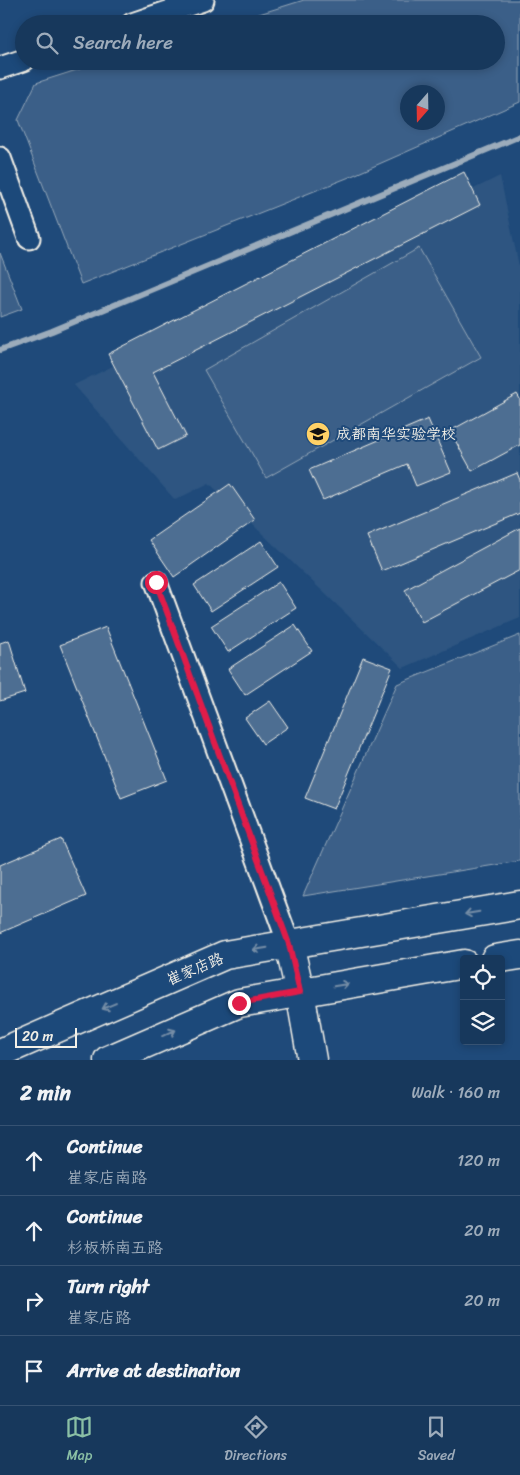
<!DOCTYPE html>
<html lang="en">
<head>
<meta charset="utf-8">
<style>
	:root { --surface:#17385c; --page:#244365; --text:#f1f3f6; --muted:#9eacbb; --line:#365272; --accent:#8abfa5 }
	body { margin:0; font-family:Sriracha,"LXGW WenKai TC",sans-serif; background:var(--page); color:var(--text) }
	.controls { position:absolute; right:15px; bottom:15px; display:grid; overflow:hidden; border-radius:5px; box-shadow:0 2px 8px #0003 }
	.controls button { width:45px; height:45px; display:grid; place-items:center; padding:0; border:0; border-bottom:1px solid var(--line); background:var(--surface); color:var(--text); font:25px sans-serif }
	.compass { position:absolute; left:400px; top:85px; width:45px; height:45px; border-radius:50%; background:var(--surface); box-shadow:0 2px 8px #0003; rotate:200deg }
	.scale { position:absolute; left:15px; bottom:12px; width:62px; box-sizing:border-box; padding-left:5px; border:2px solid #f4f1e8; border-top:0; font-size:14px; line-height:18px; white-space:nowrap; color:#f4f1e8; -webkit-text-stroke:4px #1f4a7a; paint-order:stroke }
	.stop { position:absolute; width:15px; height:15px; margin:-11px; border:4px solid #e11d48; border-radius:50%; background:#fff }
	.stop.end { background:#e11d48; border-color:#fff; box-shadow:0 1px 5px #0008 }
	.list { margin:0; padding:0; list-style:none }
	h2 { display:flex; justify-content:space-between; align-items:center; height:65px; margin:0; padding:0 20px; font-size:21px }
	h2 small { font-size:16px; font-weight:400; color:var(--muted) }
	.list li { display:grid; grid-template-columns:32px 1fr auto; gap:15px; align-items:center; box-sizing:border-box; height:70px; padding:0 20px; border-top:1px solid var(--line) }
	.list b { display:block; font-size:19px; white-space:nowrap }
	.list p { margin:0; font-size:16px; white-space:nowrap; color:var(--muted) }
	.list em { font-size:16px; font-style:normal; color:var(--muted) }
	.icon { flex:none; width:28px; height:28px; fill:none; stroke:currentColor; stroke-width:2; stroke-linecap:round; stroke-linejoin:round }
	.map { position:relative; flex:none; width:520px; height:1060px; overflow:hidden }
	.search { position:absolute; background:var(--surface); box-shadow:0 2px 8px #0003; left:15px; right:15px; top:15px; height:55px; display:flex; align-items:center; gap:12px; box-sizing:border-box; padding:0 18px; border-radius:28px; color:var(--muted); font-size:19px }
	.sheet { height:345px; background:var(--surface) }
	nav { display:flex; justify-content:space-around; align-items:center; box-sizing:border-box; height:70px; border-top:1px solid var(--line); background:var(--surface); font-size:14px; color:var(--muted) }
	nav a { display:grid; justify-items:center; gap:2px }
	nav .on { color:var(--accent) }
	.map>svg:first-child { display:block }
	.built { fill:#2d5581 }
	.green { fill:#3a5f88; stroke:#97a8b8; fill-rule:evenodd }
	.lines { fill:none; stroke-linecap:round; stroke-linejoin:round }
	.stream { stroke:#9cacbb; stroke-width:6 }
	.building { fill:#4d6e92; stroke:#f4f1e8 }
	.minor-casing { stroke:#f4f1e8; stroke-width:25 }
	.tertiary-casing { stroke:#f4f1e8; stroke-width:31 }
	.secondary-casing { stroke:#f4f1e8; stroke-width:31 }
	.minor { stroke:#1f4a7a; stroke-width:21 }
	.tertiary { stroke:#1f4a7a; stroke-width:28 }
	.secondary { stroke:#1f4a7a; stroke-width:28 }
	.oneway { stroke:#748da6 }
	.route { stroke:#e11d48; stroke-width:6 }
	.labels { text-anchor:middle; dominant-baseline:central; stroke-width:4; stroke-linejoin:round; paint-order:stroke }
	.poi-label { font-size:15px; fill:#f4f1e8; stroke:#1f4a7a; text-anchor:start }
	.street-label { font-size:15px; fill:#f4f1e8; stroke:#1f4a7a }
</style>
</head>
<body>
<div class="map">
<svg width="520" height="1060" viewBox="0 0 520 1060">
	<rect width="100%" height="100%" fill="#1f4a7a"/>
	<filter id="ink" filterUnits="userSpaceOnUse"><feTurbulence type="fractalNoise" baseFrequency=".02" numOctaves="2"/><feDisplacementMap in="SourceGraphic" scale="10" xChannelSelector="R" yChannelSelector="G"/><feConvolveMatrix kernelMatrix="1 2 1 2 8 2 1 2 1" color-interpolation-filters="sRGB"/></filter>
	<g filter="url(#ink)">
		<!-- built -->
		<path class="built" d="M500 176 520 271V618L403 668 209 483 175 500 74 385Z"/>
		<!-- green -->
		<path class="green" d="M304 0H520V102L347 178 81 284 18 120 36 83 105 61H496V24H227ZM438 92V122H408V92Z
			M419 248 481 357 266 478 204 370Z
			M0 253 22 309 0 317Z
			M520 635V861L303 896 397 684Z"/>
		<g class="lines">
			<!-- stream -->
			<path class="stream" d="M0 350 52 331 520 136"/>
		</g>
		<!-- building -->
		<path class="building" d="M464 172 480 205 153 372 186 436 158 450 108 354Z
			M517 394 520 399V445L472 471 450 431Z
			M428 419 451 472 416 486 407 464 323 500 309 470Z
			M517 473 520 480V513L382 571 367 536Z
			M230 484 255 520 174 577 149 540Z
			M520 528V570L422 622 405 590Z
			M261 541 278 567 211 611 194 585Z
			M279 582 296 608 228 652 211 626Z
			M295 625 312 651 245 695 228 669Z
			M106 627 167 780 121 798 60 645Z
			M9 640 25 693 0 701V643Z
			M363 657 392 668 334 809 305 798Z
			M270 701 288 727 263 744 245 718Z
			M61 839 86 896 0 933V865Z"/>
		<g class="lines">
			<!-- minor casing -->
			<g class="minor-casing">
				<path id="minor" d="M132 24 203 0
					M0 68 24 60
					M0 158 29 238
					M156 582 289 944"/>
			</g>
			<!-- tertiary casing -->
			<g class="tertiary-casing">
				<path id="tertiary" d="M289 944 300 992 312 1060"/>
			</g>
			<!-- secondary casing -->
			<g class="secondary-casing">
				<path id="secondary" d="M495 959 520 955
					M0 1053 225 955 520 905
					M108 1060 239 1003 464 964"/>
			</g>
			<!-- minor -->
			<use href="#minor" class="minor"/>
			<!-- tertiary -->
			<use href="#tertiary" class="tertiary"/>
			<!-- secondary -->
			<use href="#secondary" class="secondary"/>
		</g>
		<!-- one-way arrows -->
		<defs><path id="oneway-shaft" d="M-6 0H5M1.5-3L5.5 0L1.5 3" fill="none" stroke-width="1.6" stroke-linecap="round" stroke-linejoin="round" transform="scale(1.25)"/></defs>
		<g class="oneway">
			<use href="#oneway-shaft" transform="translate(472 913) rotate(170)"/>
			<use href="#oneway-shaft" transform="translate(260 949) rotate(170)"/>
			<use href="#oneway-shaft" transform="translate(341 985) rotate(-10)"/>
			<use href="#oneway-shaft" transform="translate(109 1006) rotate(157)"/>
			<use href="#oneway-shaft" transform="translate(169 1033) rotate(-24)"/>
		</g>
	</g>
	<g class="lines" filter="url(#ink)">
		<!-- route -->
		<path class="route" d="M156 582 289 944 300 992 239 1003"/>
	</g>
	<!-- icons -->
	<defs>
		<g id="school-disc" transform="scale(1.25)"><circle r="9.5" fill="#ffd166" stroke="#1f4a7a"/><path d="M0-5L7-2L0 1L-7-2ZM-4 1L0 2.5L4 1V4Q0 6-4 4Z" fill="#111"/></g>
	</defs>
	<g fill-rule="evenodd">
		<use href="#school-disc" x="318" y="434"/>
	</g>
	<g class="labels">
		<!-- poi labels -->
		<g class="poi-label">
			<text x="336" y="434">成都南华实验学校</text>
		</g>
		<!-- street labels -->
		<g class="street-label">
			<text transform="translate(195 969) rotate(-23)">崔家店路</text>
		</g>
	</g>
</svg>
<div class="controls">
<button><svg class="icon" aria-label="locate" viewBox="0 0 24 24"><circle cx="12" cy="12" r="6"/><path d="M12 2v4M12 18v4M2 12h4M18 12h4"/></svg></button>
<button><svg class="icon" aria-label="layers" viewBox="0 0 24 24"><path d="M12 4l9 5-9 5-9-5zM3 14l9 5 9-5"/></svg></button>
</div>
<svg class="compass" viewBox="-18 -18 36 36"><path d="M0-13l5 13h-10z" fill="#e53935"/><path d="M0 13l5-13h-10z" fill="#9eacbb"/></svg>
<div class="scale">20 m</div>
<div class="stop" style="left:156px;top:582px"></div>
<div class="stop end" style="left:239px;top:1003px"></div>
<div class="search"><svg class="icon" aria-label="search" viewBox="0 0 24 24"><circle cx="10" cy="10" r="6"/><path d="M15 15l6 6"/></svg>Search here</div>
</div>
<section class="sheet">
<h2>2 min<small>Walk · 160 m</small></h2>
<ul class="list">
<li><svg class="icon" aria-label="ahead" viewBox="0 0 24 24"><path d="M12 20V5M6 11l6-6 6 6"/></svg><div><b>Continue</b><p>崔家店南路</p></div><em>120 m</em></li>
<li><svg class="icon" aria-label="ahead" viewBox="0 0 24 24"><path d="M12 20V5M6 11l6-6 6 6"/></svg><div><b>Continue</b><p>杉板桥南五路</p></div><em>20 m</em></li>
<li><svg class="icon" aria-label="right" viewBox="0 0 24 24"><path d="M7 20v-9h11M14 6l5 5-5 5"/></svg><div><b>Turn right</b><p>崔家店路</p></div><em>20 m</em></li>
<li><svg class="icon" aria-label="arrive" viewBox="0 0 24 24"><path d="M6 21V4h12l-3 4 3 4H6"/></svg><div><b>Arrive at destination</b></div></li>
</ul>
</section>
<nav>
<a class="on"><svg class="icon" aria-label="map" viewBox="0 0 24 24"><path d="M3 6l6-2 6 2 6-2v14l-6 2-6-2-6 2zM9 4v14M15 6v14"/></svg>Map</a>
<a><svg class="icon" aria-label="directions" viewBox="0 0 24 24"><path d="M12 3l9 9-9 9-9-9zM9 14v-3h6M13 9l2 2-2 2"/></svg>Directions</a>
<a><svg class="icon" aria-label="saved" viewBox="0 0 24 24"><path d="M7 4h10v16l-5-4-5 4z"/></svg>Saved</a>
</nav>
</body>
</html>
